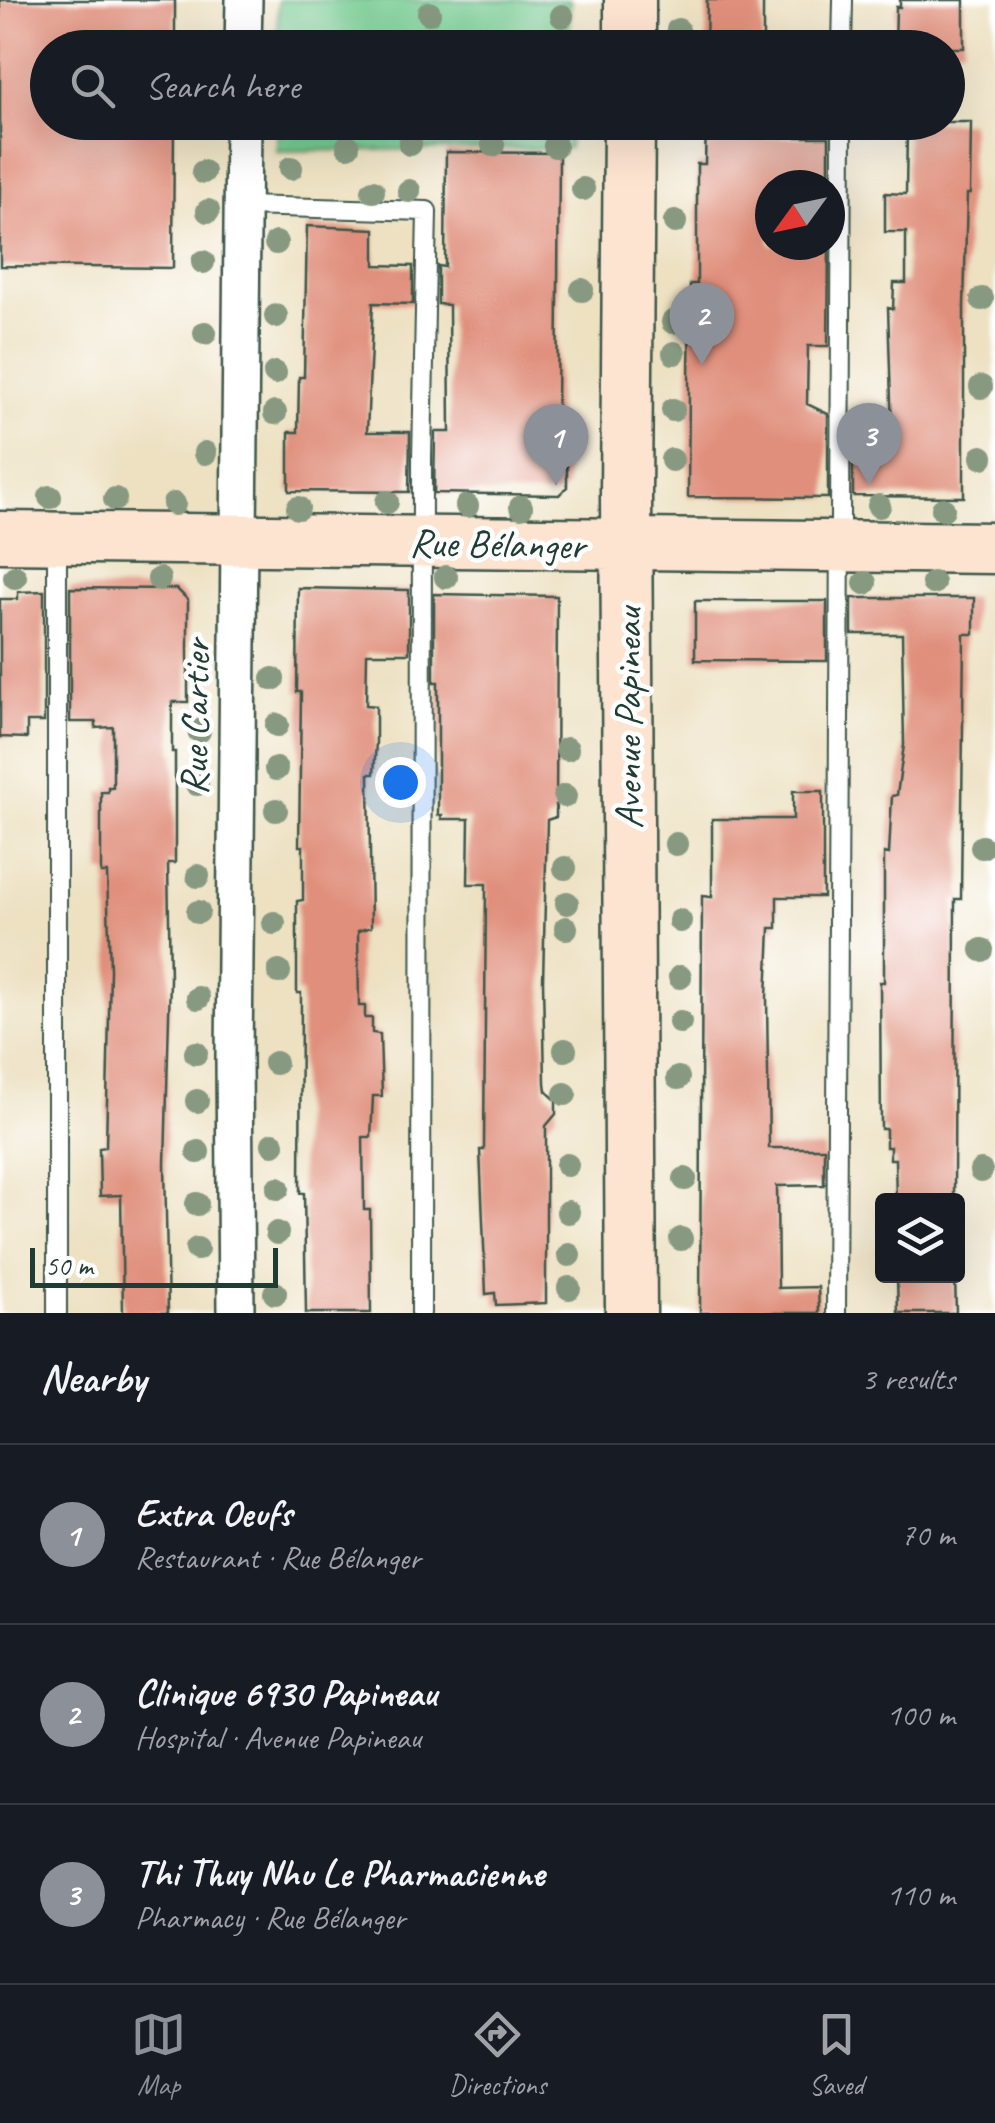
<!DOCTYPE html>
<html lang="en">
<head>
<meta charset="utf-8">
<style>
	:root { --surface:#171b24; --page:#20242c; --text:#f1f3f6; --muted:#9ea1a6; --line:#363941; --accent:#8c9099 }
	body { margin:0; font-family:Caveat,sans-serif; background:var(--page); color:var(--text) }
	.controls { position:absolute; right:30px; bottom:30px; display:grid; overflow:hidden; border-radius:10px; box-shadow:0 10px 40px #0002 }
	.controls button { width:90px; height:90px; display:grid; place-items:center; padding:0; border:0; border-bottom:2px solid var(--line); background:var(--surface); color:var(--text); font:50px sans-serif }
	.compass { position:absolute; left:755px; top:170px; width:90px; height:90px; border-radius:50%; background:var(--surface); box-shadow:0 10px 40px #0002; rotate:237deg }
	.scale { position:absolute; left:30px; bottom:25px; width:248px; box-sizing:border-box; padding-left:10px; border:5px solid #1f3d34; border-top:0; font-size:28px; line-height:35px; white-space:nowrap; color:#1f3d34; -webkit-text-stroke:8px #fff; paint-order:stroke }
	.you { position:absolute; left:400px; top:782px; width:35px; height:35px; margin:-25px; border:8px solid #fff; border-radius:50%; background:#1a73e8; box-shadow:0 0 0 15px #1a73e833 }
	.badge { display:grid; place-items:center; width:65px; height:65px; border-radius:50%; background:var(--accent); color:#fff; font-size:32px; font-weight:700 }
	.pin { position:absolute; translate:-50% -82px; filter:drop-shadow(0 2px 5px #0008) }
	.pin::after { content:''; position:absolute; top:52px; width:35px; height:30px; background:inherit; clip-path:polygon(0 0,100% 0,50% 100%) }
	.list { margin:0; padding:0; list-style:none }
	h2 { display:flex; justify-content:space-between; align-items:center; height:130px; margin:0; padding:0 40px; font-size:42px }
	h2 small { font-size:32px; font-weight:400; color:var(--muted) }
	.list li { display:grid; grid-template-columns:65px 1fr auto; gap:30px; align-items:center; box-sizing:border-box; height:180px; padding:0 40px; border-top:2px solid var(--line) }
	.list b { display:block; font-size:38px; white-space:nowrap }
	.list p { margin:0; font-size:32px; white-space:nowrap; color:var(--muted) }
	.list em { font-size:32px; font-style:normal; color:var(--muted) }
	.icon { flex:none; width:55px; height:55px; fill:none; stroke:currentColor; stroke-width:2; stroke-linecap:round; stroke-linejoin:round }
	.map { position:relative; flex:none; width:995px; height:1313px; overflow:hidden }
	.search { position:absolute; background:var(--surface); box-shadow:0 10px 40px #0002; left:30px; right:30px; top:30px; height:110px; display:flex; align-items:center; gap:25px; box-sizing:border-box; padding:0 35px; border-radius:55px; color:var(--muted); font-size:38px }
	.sheet { height:670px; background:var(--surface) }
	nav { display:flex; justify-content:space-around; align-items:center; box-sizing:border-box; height:140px; border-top:2px solid var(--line); background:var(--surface); font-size:28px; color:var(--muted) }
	nav a { display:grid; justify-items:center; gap:5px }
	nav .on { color:var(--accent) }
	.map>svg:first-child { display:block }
	.green { fill:#74cb90; stroke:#4a8462; stroke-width:2.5 }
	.building { fill:#e08f7b }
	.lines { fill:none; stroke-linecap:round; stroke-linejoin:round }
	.lane-casing { stroke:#3e5649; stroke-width:22 }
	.street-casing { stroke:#3e5649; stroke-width:40 }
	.secondary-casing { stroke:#3e5649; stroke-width:55 }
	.lane { stroke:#fff; stroke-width:18 }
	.street { stroke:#fff; stroke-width:35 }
	.secondary { stroke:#fde4d1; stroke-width:50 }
	.tree { fill:#879a81 }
	.labels { text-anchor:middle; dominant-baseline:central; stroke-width:9; stroke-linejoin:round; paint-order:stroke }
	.street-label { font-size:40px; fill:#1f3d34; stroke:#fff }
</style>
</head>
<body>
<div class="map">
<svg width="995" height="1313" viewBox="0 0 995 1313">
	<rect width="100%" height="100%" fill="#fff"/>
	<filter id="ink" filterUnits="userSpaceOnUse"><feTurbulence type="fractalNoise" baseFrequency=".01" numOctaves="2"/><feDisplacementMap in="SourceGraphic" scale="20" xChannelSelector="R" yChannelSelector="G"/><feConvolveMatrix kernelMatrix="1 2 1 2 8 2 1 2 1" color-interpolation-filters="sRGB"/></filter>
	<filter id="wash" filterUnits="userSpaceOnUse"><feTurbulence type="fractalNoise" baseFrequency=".0048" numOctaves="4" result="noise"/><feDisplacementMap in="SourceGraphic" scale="40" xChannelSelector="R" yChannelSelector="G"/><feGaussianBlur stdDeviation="2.25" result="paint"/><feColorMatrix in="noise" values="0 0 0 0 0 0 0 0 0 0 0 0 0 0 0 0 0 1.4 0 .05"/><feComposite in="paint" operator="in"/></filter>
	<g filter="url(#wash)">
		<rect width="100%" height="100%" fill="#ede1c2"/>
		<!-- green -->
		<path class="green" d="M278 0H570L569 47H278Z
			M278 123H569V148L277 151Z"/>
		<g id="blocks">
			<!-- building -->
			<path class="building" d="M0 0H175V48H48V122H174L173 268 0 266Z
				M707 0H763V48H706Z
				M900 0H964V48H895L896 7H900Z
				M706 122H762V137H829V185H770V245H829L828 346H808L807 404 828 414V498L688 497 690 284H697V164H705Z
				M913 122H971L970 194H967L964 306V497L853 496V432H892L888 308 893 309 894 283H906V232H885V193L906 194 907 128H913Z
				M446 152 559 153 557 419H566L567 455V487L559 495 434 493 435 432H450L449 305 438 304V266L445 267Z
				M307 226 375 229V265L413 266V304L373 303 367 432H410L409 492 289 491V432H298L299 377H304Z
				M70 588 177 589 188 600V702H172V752H175V863H168L170 979 165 1164 168 1313H123L121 1195 100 1196 99 1148 106 1147 110 970 107 873H101V792H108V787H113V727L96 728V722H70Z
				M298 588 409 590V653H367L366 705 376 706V742L374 774H369L371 927 358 931 359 1006H365V1018H372V1033L380 1034 382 1096H373L371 1137H363L364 1210H370L371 1313H306L304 1193H300L301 993H297V901L303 900V846H299L301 692H297Z
				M44 591V722H27V738L0 737V599H18V592Z
				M434 594 557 596 556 817 547 820 543 981 545 1083 546 1091 556 1100V1114L546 1126V1303L496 1305 495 1293 486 1294 480 1150H484L486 884H468L469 819H441L442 815H438V682H434Z
				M852 598H974V634H964L961 899H955L954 1200H896L895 1159H890V1147H886V1129H881L880 982H884V853L889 854 892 796 897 795 904 745 902 634H852Z
				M695 601H827V661L695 660Z
				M793 791H823V897H777V928H770L767 997 769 1148H824V1185L777 1186 778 1288 818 1287 819 1313H700L702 896 712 897V819H793Z
				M897 1276H955L956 1313H898Z"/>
		</g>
	</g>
	<g filter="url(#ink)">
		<use href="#blocks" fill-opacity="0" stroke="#3e5649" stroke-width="2.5"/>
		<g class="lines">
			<!-- lane casing -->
			<g class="lane-casing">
				<path id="lane" d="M842 48 843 0
					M242 206 427 211 422 459 421 1313
					M57 539V1313
					M836 1313 842 122"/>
			</g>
			<!-- street casing -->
			<g class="street-casing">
				<path id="street" d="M243 48 244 0
					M236 1313 234 1059 243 122"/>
			</g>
			<!-- secondary casing -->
			<g class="secondary-casing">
				<path id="secondary" d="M630 48V0
					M629 122 626 495 631 1313
					M0 537 995 548"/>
			</g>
			<!-- lane -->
			<use href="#lane" class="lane"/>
			<!-- street -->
			<use href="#street" class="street"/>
			<!-- secondary -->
			<use href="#secondary" class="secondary"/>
		</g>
		<!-- trees -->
		<g class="tree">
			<circle cx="429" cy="13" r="12"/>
			<circle cx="562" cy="16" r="12"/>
			<circle cx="678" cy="30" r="12"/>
			<circle cx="410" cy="144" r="12"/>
			<circle cx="493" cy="145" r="12"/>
			<circle cx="348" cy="146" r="12"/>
			<circle cx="555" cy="146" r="12"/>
			<circle cx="291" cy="168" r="12"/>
			<circle cx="203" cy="172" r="12"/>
			<circle cx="583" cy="189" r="12"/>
			<circle cx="373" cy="191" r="12"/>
			<circle cx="409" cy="191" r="12"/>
			<circle cx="208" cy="211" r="12"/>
			<circle cx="675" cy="222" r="12"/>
			<circle cx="276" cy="243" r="12"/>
			<circle cx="203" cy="262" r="12"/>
			<circle cx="582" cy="290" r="12"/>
			<circle cx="982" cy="299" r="12"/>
			<circle cx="276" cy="316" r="12"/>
			<circle cx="673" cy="322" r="12"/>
			<circle cx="205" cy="333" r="12"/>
			<circle cx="674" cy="353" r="12"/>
			<circle cx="275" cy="373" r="12"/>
			<circle cx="981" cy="387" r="12"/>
			<circle cx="673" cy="410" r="12"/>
			<circle cx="275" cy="413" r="12"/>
			<circle cx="205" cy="453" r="12"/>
			<circle cx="982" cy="457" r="12"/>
			<circle cx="672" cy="460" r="12"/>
			<circle cx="50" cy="497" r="12"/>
			<circle cx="115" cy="499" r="12"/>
			<circle cx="387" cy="502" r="12"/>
			<circle cx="174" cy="504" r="12"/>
			<circle cx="467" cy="506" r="12"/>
			<circle cx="879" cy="506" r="12"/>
			<circle cx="521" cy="507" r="12"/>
			<circle cx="298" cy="508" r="12"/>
			<circle cx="943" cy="509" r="12"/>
			<circle cx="15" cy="577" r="12"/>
			<circle cx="446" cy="577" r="12"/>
			<circle cx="159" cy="579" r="12"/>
			<circle cx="865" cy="583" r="12"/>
			<circle cx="933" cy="583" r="12"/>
			<circle cx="273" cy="679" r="12"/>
			<circle cx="277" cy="725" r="12"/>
			<circle cx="199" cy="731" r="12"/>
			<circle cx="567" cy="749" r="12"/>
			<circle cx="276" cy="769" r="12"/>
			<circle cx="197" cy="784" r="12"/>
			<circle cx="565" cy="796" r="12"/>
			<circle cx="276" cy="810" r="12"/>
			<circle cx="676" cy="844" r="12"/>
			<circle cx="982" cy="847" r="12"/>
			<circle cx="565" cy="868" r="12"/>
			<circle cx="198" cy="876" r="12"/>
			<circle cx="567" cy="903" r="12"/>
			<circle cx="198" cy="912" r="12"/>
			<circle cx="680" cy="921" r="12"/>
			<circle cx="274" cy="923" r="12"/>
			<circle cx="566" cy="928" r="12"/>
			<circle cx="982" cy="950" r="12"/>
			<circle cx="279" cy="972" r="12"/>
			<circle cx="680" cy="977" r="12"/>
			<circle cx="198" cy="998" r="12"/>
			<circle cx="680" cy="1022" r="12"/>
			<circle cx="565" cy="1050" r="12"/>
			<circle cx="196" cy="1053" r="12"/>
			<circle cx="275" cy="1063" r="12"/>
			<circle cx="678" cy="1078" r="12"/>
			<circle cx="565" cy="1094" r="12"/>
			<circle cx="197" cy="1101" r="12"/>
			<circle cx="273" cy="1144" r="12"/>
			<circle cx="198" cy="1152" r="12"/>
			<circle cx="567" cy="1165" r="12"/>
			<circle cx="981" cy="1171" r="12"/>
			<circle cx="685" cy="1179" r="12"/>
			<circle cx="278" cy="1188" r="12"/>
			<circle cx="197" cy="1204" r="12"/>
			<circle cx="568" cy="1212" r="12"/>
			<circle cx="277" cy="1233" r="12"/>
			<circle cx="681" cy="1239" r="12"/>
			<circle cx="197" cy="1249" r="12"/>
			<circle cx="569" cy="1255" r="12"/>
			<circle cx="569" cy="1288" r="12"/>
			<circle cx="275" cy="1293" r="12"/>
		</g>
	</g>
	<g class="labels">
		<!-- street labels -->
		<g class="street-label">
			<text transform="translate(497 544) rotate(1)">Rue Bélanger</text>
			<text transform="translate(195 717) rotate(-89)">Rue Cartier</text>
			<text transform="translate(628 718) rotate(-90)">Avenue Papineau</text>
		</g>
	</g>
</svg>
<div class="controls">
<button><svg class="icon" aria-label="layers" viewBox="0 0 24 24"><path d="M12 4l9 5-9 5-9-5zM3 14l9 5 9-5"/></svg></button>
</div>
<svg class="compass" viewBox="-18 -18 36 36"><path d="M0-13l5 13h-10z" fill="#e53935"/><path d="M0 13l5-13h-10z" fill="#9ea1a6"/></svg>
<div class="scale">50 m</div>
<div class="you"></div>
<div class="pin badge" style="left:556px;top:486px">1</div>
<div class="pin badge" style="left:702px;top:365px">2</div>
<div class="pin badge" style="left:869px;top:485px">3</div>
<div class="search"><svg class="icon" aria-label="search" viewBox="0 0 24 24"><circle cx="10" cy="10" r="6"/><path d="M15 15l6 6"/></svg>Search here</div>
</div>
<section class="sheet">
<h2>Nearby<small>3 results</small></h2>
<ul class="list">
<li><span class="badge">1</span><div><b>Extra Oeufs</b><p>Restaurant · Rue Bélanger</p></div><em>70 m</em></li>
<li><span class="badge">2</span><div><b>Clinique 6930 Papineau</b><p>Hospital · Avenue Papineau</p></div><em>100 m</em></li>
<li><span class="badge">3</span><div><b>Thi Thuy Nhu Le Pharmacienne</b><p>Pharmacy · Rue Bélanger</p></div><em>110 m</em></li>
</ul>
</section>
<nav>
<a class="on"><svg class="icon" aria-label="map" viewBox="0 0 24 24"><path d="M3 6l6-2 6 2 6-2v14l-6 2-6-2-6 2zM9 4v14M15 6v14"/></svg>Map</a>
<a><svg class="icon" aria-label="directions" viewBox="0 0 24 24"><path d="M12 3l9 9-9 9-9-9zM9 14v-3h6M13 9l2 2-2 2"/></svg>Directions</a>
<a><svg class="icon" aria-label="saved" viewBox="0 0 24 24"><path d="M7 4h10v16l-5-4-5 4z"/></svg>Saved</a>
</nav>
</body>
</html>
